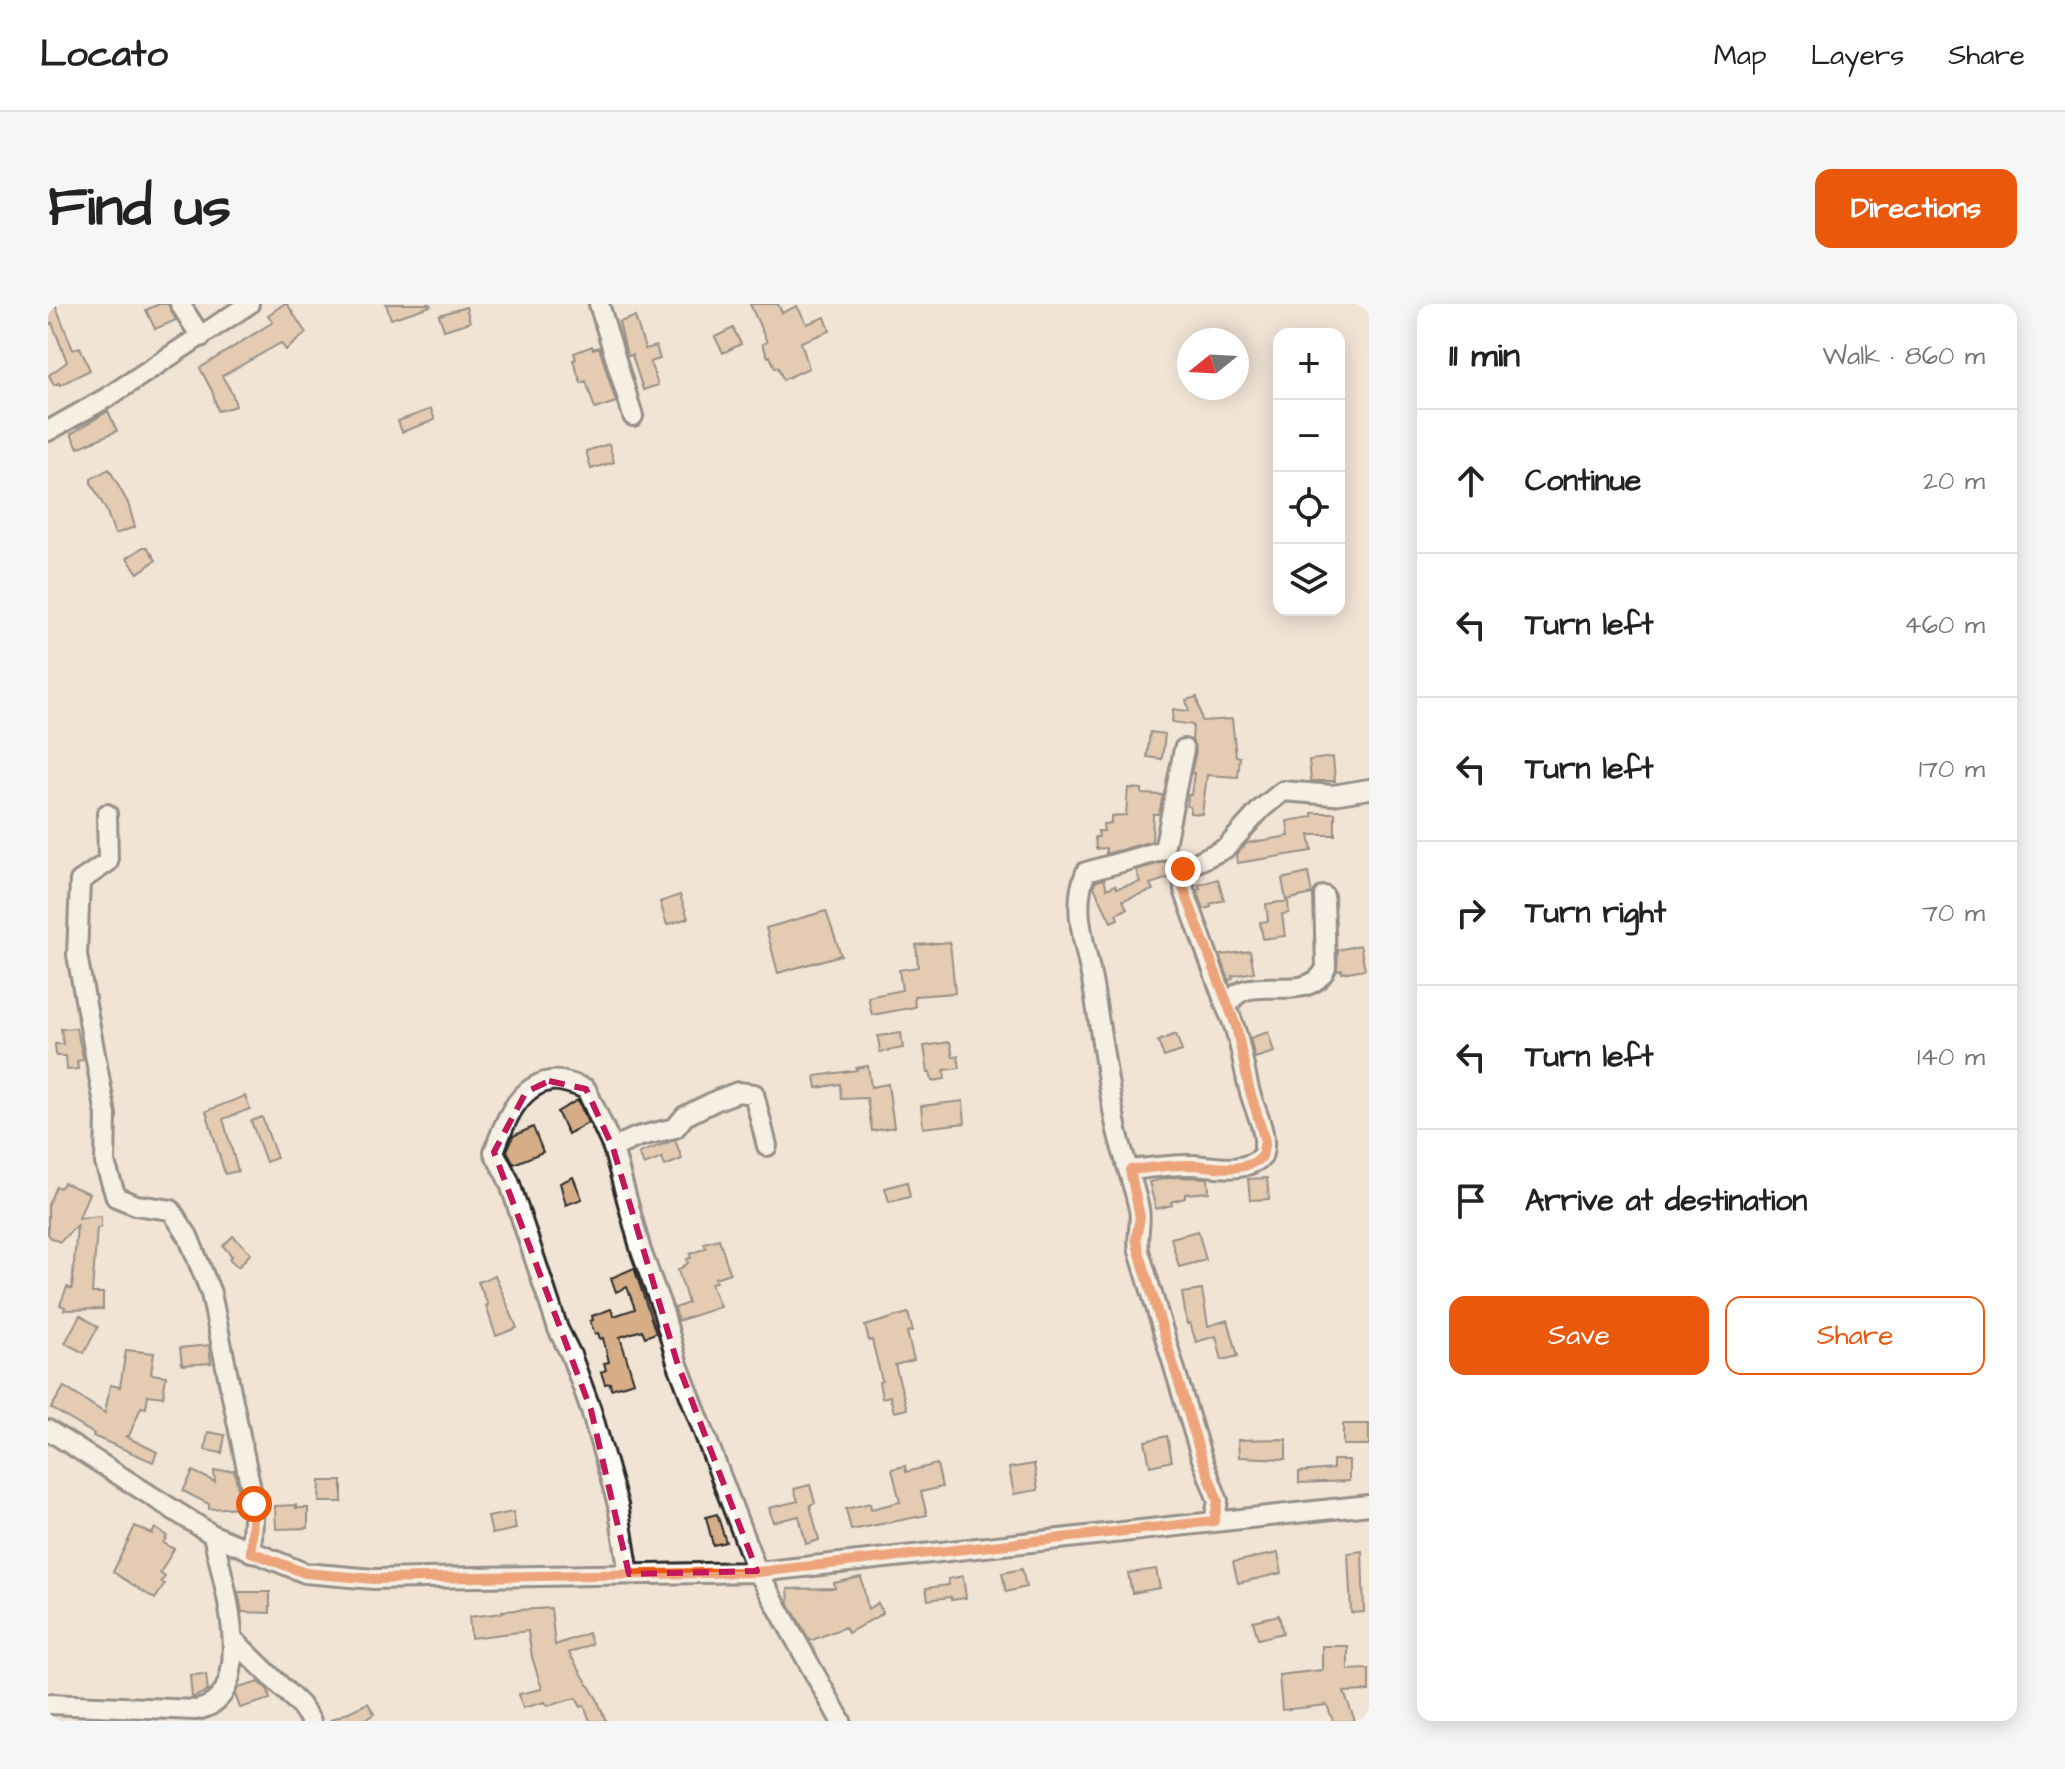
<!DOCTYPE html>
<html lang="en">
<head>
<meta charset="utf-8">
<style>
	:root { --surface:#fff; --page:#f6f6f6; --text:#222; --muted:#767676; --line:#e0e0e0; --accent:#ea580c }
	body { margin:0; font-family:"Architects Daughter",sans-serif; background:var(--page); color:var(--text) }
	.controls { position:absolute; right:24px; top:24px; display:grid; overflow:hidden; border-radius:16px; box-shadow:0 4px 20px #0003 }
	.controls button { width:72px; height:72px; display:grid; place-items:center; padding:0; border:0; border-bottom:2px solid var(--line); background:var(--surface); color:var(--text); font:40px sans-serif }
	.compass { position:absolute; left:1129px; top:24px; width:72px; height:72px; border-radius:50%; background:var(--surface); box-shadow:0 4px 20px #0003; rotate:252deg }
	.stop { position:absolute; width:24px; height:24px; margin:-18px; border:6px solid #ea580c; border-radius:50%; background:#fff }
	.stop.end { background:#ea580c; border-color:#fff; box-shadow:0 2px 8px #0008 }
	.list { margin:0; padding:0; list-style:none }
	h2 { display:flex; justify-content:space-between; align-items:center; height:104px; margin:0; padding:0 32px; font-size:34px }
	h2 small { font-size:26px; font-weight:400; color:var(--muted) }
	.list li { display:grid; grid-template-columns:52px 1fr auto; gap:24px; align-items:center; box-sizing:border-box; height:144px; padding:0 32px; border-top:2px solid var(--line) }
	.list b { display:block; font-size:30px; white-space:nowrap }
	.list em { font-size:26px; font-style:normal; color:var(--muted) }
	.actions { display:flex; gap:16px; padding:24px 32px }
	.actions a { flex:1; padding:18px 0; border:2px solid var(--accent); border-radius:16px; text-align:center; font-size:28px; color:var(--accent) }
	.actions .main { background:var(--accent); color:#fff }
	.icon { flex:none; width:44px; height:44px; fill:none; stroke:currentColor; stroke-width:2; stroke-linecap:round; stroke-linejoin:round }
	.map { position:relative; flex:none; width:1321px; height:1417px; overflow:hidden; border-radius:16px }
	header { display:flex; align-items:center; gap:48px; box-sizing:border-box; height:112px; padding:0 40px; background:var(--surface); border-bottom:2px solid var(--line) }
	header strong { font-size:38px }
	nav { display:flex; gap:44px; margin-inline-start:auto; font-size:28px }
	.intro { display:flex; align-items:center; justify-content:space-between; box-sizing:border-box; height:192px; padding:0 48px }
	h1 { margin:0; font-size:56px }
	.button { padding:20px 36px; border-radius:16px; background:var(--accent); color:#fff; font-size:28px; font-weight:700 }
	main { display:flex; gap:48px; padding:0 48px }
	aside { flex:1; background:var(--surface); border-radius:16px; box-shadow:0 4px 20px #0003 }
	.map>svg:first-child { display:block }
	.building { fill:#d5ad86; stroke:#2b2b2b; stroke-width:2 }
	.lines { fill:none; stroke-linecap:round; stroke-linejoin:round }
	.minor-casing { stroke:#2b2b2b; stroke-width:24 }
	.minor { stroke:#fdfcf7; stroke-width:18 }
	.route { stroke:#ea580c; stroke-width:10 }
	.marked { fill:none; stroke:#c2185b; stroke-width:6; stroke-dasharray:16 10; stroke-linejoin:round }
</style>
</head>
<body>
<header>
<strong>Locato</strong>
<nav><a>Map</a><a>Layers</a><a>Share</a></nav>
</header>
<div class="intro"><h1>Find us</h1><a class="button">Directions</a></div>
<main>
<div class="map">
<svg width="1321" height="1417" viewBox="0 0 1321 1417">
	<rect width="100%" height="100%" fill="#f1e4d5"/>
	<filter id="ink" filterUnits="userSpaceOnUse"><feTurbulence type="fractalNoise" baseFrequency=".0125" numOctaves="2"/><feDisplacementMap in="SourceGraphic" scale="16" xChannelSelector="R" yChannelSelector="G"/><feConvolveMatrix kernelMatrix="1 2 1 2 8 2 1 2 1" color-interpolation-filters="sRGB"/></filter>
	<g filter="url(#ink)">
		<!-- building -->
		<path class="building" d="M0 0H7L25 46 32 43 42 66 12 81 11 79 6 81 1 71 19 58 4 19 0 21Z
			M111 0H120L128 16 107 25 98 6Z
			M236 0H239L258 29 238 46 233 39 174 72 184 89 188 102 170 107 164 87 152 64 225 18 220 11Z
			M338 0H382L383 2 343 15Z
			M702 0H730L734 9 749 2 759 20 777 13 782 27 753 38 761 64 735 76 730 63 727 64 722 52 720 53 714 40 719 38Z
			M418 3 422 18 396 26 391 11Z
			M587 13 597 45 608 42 612 55 602 58 610 81 595 86 584 51 579 52 571 18Z
			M685 24 693 40 675 49 667 33Z
			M544 42 545 45 551 43 568 98 547 105 538 77 533 79 525 56 528 55 526 49Z
			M383 105 387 116 354 128 350 117Z
			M60 107 69 127 30 144 23 130Z
			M561 140 566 158 543 165 538 147Z
			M61 165 80 199 87 223 67 230 58 206 43 179V175Z
			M95 243H99L108 256 90 269 79 254Z
			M1149 393 1154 417 1184 415 1188 452 1192 453 1190 473 1159 471 1154 510 1142 509V503L1139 502 1140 491H1143L1146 469H1143L1148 447 1144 436 1145 421 1124 418 1125 405 1141 407 1138 396Z
			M1102 428 1117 430 1114 455 1099 453Z
			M1285 453 1287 477H1263L1261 456Z
			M1080 484 1094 485V490L1115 491 1111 510H1105L1104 537 1058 550V544L1048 545 1047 533H1051L1050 527H1056L1055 520 1063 519V512L1078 511Z
			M1264 509H1287V531H1261L1264 547 1189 559 1188 550 1199 539 1241 532 1239 517 1264 513Z
			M1120 557 1123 573 1102 580 1105 586 1075 596 1079 605 1068 610 1070 615 1063 618 1046 583 1047 578 1056 575 1059 585 1067 581 1069 584 1092 578 1088 566Z
			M1260 569 1264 590 1238 596 1234 575Z
			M1170 575 1176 596 1162 600 1163 603 1156 605 1149 586 1152 585 1150 581Z
			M632 591 640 614 619 621 612 598Z
			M1240 597 1241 609 1234 610 1237 632 1215 635 1212 618 1220 617 1218 600Z
			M778 607 793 651 730 669 718 624Z
			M902 638 907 689 866 692 867 703 824 711 820 693 854 686 851 666 870 663 868 641Z
			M1312 641 1317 665 1294 669V666L1289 667 1290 646Z
			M1202 647 1206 668 1184 672 1185 675 1181 676 1172 651Z
			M28 724 36 756 29 757 30 765 19 766 18 752H8L7 740H15L13 725Z
			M1220 728 1226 748 1207 754 1202 734Z
			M853 729 855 744 832 748 830 732Z
			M1128 730 1134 747 1116 753 1110 737Z
			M902 738 905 753 910 752 912 764 896 766 897 775 884 777 882 768 880 769 876 742Z
			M820 762 823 783 840 780 846 823 824 827 819 794 793 795 792 780 769 784 767 772 809 766 808 764Z
			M197 792 202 805 175 815 190 867 177 870 158 807Z
			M530 796 540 819 520 830 509 808Z
			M915 797 917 819 875 824 873 802Z
			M214 813 229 854 218 858 203 817Z
			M485 823 495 848 466 860 459 847 465 832Z
			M627 836 634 855 617 862 614 854 596 861 591 849Z
			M525 873 534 895 518 901 512 879Z
			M1126 873 1160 874 1161 888 1137 890V894L1123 898 1124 901 1108 905 1101 878Z
			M1219 874 1221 895 1202 896 1200 875Z
			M859 878 862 893 841 898 837 884Z
			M16 879 41 889 31 914 53 912V923L49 924 44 989H55V1005L16 1006 17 1003 12 1001 19 983 24 985 29 921 12 938 3 934 0 930V901L8 882 12 884Z
			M1150 927 1158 956 1131 963 1123 934Z
			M185 932 203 949 190 963 181 955 184 952 175 942Z
			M671 935 682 969 667 974 668 978 663 979 672 1003 630 1017 627 1004 640 999 630 966 640 959 639 955 643 954 642 950 658 944 656 939Z
			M586 964 608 1029 597 1033 594 1026 572 1033 586 1078 563 1085 562 1079 557 1080 553 1068 558 1066 556 1059 561 1058 555 1034 552 1035 550 1029 547 1030 542 1017 545 1016 544 1012 563 1005 566 1012 587 1005 579 983 568 988 563 974Z
			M447 971 469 1024 448 1032 438 1002 440 1001 430 978Z
			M1154 986 1160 1022 1180 1016 1190 1052 1174 1056 1168 1032 1148 1038 1142 1019 1139 1020 1134 989Z
			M860 1009 865 1027 859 1028 866 1056 847 1061 859 1105 846 1108 842 1092 834 1094 831 1078 834 1077 824 1036 821 1037 817 1022Z
			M32 1011 50 1023 36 1049 17 1039Z
			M161 1041 163 1059 134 1061 132 1044Z
			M78 1046 106 1049 103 1070 118 1072 115 1093 100 1091 98 1104 93 1103 81 1132H77L109 1148 105 1158 45 1132 46 1130 3 1104 16 1083 57 1109 62 1081 72 1083Z
			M1295 1120H1321V1141H1295Z
			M160 1128 177 1131 174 1149 157 1146Z
			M1119 1132 1124 1157 1102 1162 1097 1137Z
			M1238 1135V1155L1191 1153 1190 1136Z
			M1285 1156H1301V1177L1251 1179V1168L1285 1165Z
			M889 1160 894 1183 873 1188 879 1211 803 1226 798 1205 822 1199 823 1205 852 1198 844 1165 857 1162 858 1168Z
			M986 1160 990 1186 966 1190 961 1164Z
			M186 1166 194 1203 161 1205V1200L135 1187 145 1167 167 1178 166 1167Z
			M272 1177H294V1198H271Z
			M762 1181 767 1199 762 1201 771 1236 758 1240 751 1212 725 1218 721 1204 750 1197 746 1185Z
			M248 1201V1204H260V1224L228 1225 227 1202Z
			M465 1208 468 1225 444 1230 440 1213Z
			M669 1210 678 1238 665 1241 658 1213Z
			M87 1222 104 1230 107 1224 119 1232 115 1239 126 1245 112 1269 117 1273 113 1278 117 1280 107 1295 65 1268Z
			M1314 1247 1316 1308 1303 1309 1300 1249Z
			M1230 1249 1234 1269 1190 1279 1185 1258Z
			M974 1265 978 1283 958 1288 954 1269Z
			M1108 1265 1112 1284 1084 1289 1080 1269Z
			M915 1272 918 1294 903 1296V1293L880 1296 878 1284 901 1281 900 1275Z
			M813 1273 820 1305 830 1299 835 1309 800 1329 797 1323 762 1337 741 1300 740 1285 787 1284 786 1279Z
			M190 1288H222V1309L194 1308Z
			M503 1304 507 1341 540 1329 544 1340 521 1349 549 1395 558 1417H542L536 1401 533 1403 528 1394 499 1402 497 1398 475 1404 471 1390 494 1385 484 1353 480 1327 423 1334 421 1313 455 1309 454 1307Z
			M1231 1311 1235 1329 1210 1335 1205 1317Z
			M1274 1342H1300V1366L1321 1365V1387L1296 1388 1307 1417H1285L1279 1401 1234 1406 1231 1371 1274 1366Z
			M158 1370 160 1387 144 1394 142 1371Z
			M211 1378 220 1386 222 1395 192 1404 187 1390 190 1384Z
			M320 1399 326 1410 315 1417H281Z"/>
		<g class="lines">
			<!-- minor casing -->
			<g class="minor-casing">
				<path id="minor" d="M132 0 153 33
					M551 0 585 112
					M0 127 60 93 201 0
					M1136 445 1116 546 1038 568C1022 605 1039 644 1045 682 1053 728 1059 776 1068 822 1074 850 1085 877 1091 905 1094 919 1088 932 1091 947L1153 1152 1170 1197 1166 1217
					M59 510 60 558 32 577 29 651 58 811 57 859 68 893 88 901 123 906 140 932 163 989 206 1200 203 1248
					M1179 705 1136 586 1135 565 1178 544 1213 505 1235 487 1285 491 1321 485
					M565 844 538 785C528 781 513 775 502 777 469 782 455 822 446 848L461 877 510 1025 523 1051 543 1106 570 1201 581 1270
					M1082 866C1101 864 1121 861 1140 861 1166 861 1192 871 1214 853 1222 831 1206 806 1201 785 1194 757 1192 731 1179 705 1194 661 1258 706 1278 664L1276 592
					M0 1126 165 1231 257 1269 326 1275 710 1268 1321 1201
					M709 1267 629 1058 615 1007 593 947 565 844 589 833 627 824 637 812 669 796 690 788 706 790 719 842
					M710 1268 793 1417
					M185 1335 252 1401 263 1417
					M0 1400 148 1406C213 1395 174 1274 165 1231"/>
			</g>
			<!-- minor -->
			<use href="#minor" class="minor"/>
		</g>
	</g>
	<g class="lines" filter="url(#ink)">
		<!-- route -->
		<path class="route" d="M206 1200 203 1248 257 1269 326 1275 710 1268 1166 1217 1170 1197 1153 1152 1091 947 1088 935 1092 913 1082 866C1101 864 1121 861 1140 861 1166 861 1192 871 1214 853L1217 837 1201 784 1188 722 1136 586 1135 565"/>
	</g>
	<!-- marked area -->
	<path d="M0 0H1321V1417H0ZM501 777 538 785 565 844 629 1058 709 1267 581 1270 543 1106 446 848 478 788Z" fill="#f1e4d5" fill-opacity=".55" fill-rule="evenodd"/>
	<path class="marked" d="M501 777 538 785 565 844 629 1058 709 1267 581 1270 543 1106 446 848 478 788Z"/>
</svg>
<div class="controls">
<button>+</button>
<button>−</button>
<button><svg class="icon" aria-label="locate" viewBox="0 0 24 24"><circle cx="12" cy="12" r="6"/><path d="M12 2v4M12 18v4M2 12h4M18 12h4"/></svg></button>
<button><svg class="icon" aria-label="layers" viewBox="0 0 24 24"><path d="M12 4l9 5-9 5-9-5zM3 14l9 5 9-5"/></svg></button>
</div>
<svg class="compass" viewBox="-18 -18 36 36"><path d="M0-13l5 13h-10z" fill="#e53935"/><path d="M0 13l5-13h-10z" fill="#767676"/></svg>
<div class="stop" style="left:206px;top:1200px"></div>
<div class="stop end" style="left:1135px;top:565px"></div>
</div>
<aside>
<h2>11 min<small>Walk · 860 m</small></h2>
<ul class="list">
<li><svg class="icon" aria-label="ahead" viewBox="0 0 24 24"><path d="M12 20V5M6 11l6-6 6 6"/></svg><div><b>Continue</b></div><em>20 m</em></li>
<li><svg class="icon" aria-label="left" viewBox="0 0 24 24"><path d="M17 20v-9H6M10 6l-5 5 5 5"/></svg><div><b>Turn left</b></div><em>460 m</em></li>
<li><svg class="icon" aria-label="left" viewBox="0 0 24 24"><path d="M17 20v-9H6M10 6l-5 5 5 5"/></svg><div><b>Turn left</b></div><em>170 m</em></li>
<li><svg class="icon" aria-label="right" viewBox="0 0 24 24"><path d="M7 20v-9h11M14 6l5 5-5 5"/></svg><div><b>Turn right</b></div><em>70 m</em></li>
<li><svg class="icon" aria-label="left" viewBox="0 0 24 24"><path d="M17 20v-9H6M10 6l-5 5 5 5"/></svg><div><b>Turn left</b></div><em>140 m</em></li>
<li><svg class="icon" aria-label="arrive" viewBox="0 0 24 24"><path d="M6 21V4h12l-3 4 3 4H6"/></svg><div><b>Arrive at destination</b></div></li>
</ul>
<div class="actions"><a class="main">Save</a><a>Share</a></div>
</aside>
</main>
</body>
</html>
